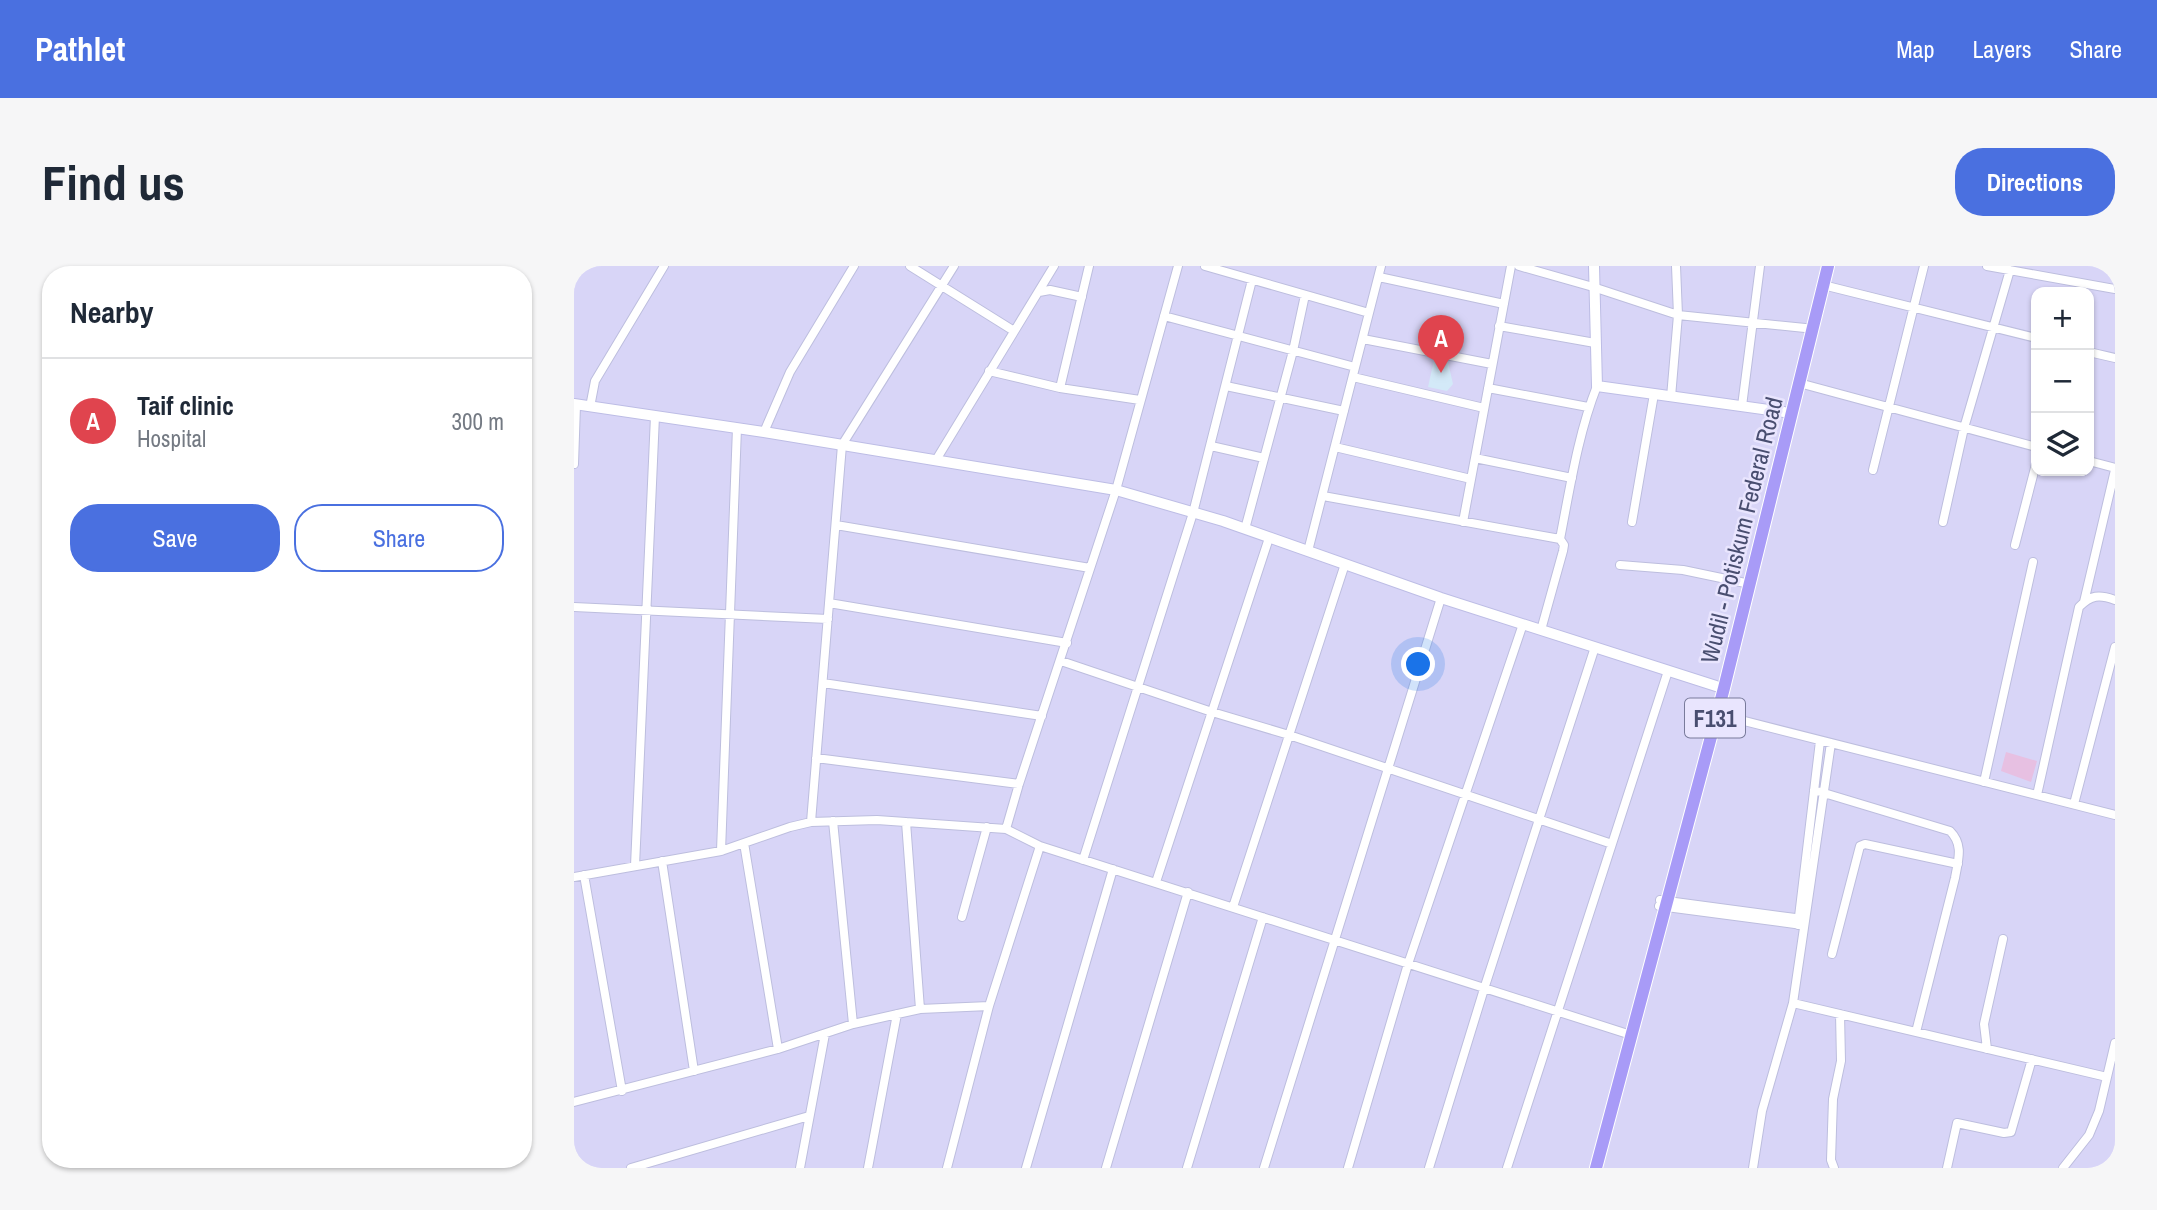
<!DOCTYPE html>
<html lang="en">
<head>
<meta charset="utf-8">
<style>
	:root { --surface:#fff; --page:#f6f6f7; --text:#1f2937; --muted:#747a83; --line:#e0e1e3; --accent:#4a70e0 }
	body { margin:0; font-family:"Archivo Narrow",sans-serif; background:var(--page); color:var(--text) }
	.controls { position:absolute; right:21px; top:21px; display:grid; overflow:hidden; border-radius:14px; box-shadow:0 2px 5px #0004 }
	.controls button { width:63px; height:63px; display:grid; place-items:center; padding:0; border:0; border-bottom:2px solid var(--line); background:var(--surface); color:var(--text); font:35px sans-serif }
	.you { position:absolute; left:845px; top:399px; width:24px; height:24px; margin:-18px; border:5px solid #fff; border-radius:50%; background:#1a73e8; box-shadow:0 0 0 10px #1a73e833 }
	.badge { display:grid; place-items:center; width:46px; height:46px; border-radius:50%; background:var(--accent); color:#fff; font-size:23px; font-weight:700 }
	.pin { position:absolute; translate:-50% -58px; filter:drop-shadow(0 2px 4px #0008) }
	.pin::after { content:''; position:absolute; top:37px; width:24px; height:21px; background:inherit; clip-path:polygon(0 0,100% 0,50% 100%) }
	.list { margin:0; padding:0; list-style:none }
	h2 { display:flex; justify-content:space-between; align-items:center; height:91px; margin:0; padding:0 28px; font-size:30px }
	h2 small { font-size:23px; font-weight:400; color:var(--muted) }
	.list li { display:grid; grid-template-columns:46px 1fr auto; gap:21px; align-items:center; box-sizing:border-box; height:126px; padding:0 28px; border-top:2px solid var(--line) }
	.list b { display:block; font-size:26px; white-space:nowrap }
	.list p { margin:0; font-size:23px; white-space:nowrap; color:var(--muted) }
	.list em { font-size:23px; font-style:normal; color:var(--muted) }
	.actions { display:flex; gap:14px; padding:21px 28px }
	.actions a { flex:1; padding:16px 0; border:2px solid var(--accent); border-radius:28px; text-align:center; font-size:24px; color:var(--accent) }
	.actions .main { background:var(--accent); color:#fff }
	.icon { flex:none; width:38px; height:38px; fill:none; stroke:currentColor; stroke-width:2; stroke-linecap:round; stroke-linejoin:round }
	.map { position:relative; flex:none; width:1541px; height:902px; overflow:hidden; border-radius:28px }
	header { display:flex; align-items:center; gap:42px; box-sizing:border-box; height:98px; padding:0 35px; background:var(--accent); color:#fff }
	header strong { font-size:33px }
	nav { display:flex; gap:38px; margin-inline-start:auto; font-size:24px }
	.intro { display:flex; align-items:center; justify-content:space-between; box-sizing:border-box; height:168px; padding:0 42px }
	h1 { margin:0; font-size:49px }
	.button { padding:18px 32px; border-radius:28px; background:var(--accent); color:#fff; font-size:24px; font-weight:700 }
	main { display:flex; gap:42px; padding:0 42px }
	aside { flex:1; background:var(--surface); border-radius:28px; box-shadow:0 2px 5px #0004 }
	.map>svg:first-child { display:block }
	.residential { fill:#d8d5f7; fill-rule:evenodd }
	.medical { fill:#d3e9f8 }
	.green { fill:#e7c0e2 }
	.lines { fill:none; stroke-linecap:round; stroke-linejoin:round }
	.street-casing { stroke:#bdbede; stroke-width:10 }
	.secondary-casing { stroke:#bdbde5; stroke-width:12 }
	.primary-casing { stroke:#fff; stroke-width:14 }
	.street { stroke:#fff; stroke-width:8 }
	.secondary { stroke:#fff; stroke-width:10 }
	.primary { stroke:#a89bf7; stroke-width:12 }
	.labels { text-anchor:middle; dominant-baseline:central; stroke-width:5; stroke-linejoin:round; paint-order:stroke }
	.shield { fill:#e9e5fe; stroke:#797b9b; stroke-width:2 }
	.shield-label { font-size:23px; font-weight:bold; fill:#494e70 }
	.street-label { font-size:24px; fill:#494e70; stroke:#e9e5fe }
</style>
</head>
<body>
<header>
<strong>Pathlet</strong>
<nav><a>Map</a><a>Layers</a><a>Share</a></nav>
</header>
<div class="intro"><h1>Find us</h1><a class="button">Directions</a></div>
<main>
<aside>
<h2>Nearby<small></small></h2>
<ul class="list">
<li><span class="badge" style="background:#e0444e">A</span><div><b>Taif clinic</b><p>Hospital</p></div><em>300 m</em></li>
</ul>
<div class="actions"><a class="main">Save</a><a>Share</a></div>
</aside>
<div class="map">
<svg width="1541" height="902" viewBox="0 0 1541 902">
	<rect width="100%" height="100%" fill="#e3e0fb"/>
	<!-- residential -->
	<path class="residential" d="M0 0H1541V902H0ZM1462 26H1515V205H1462Z"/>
	<!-- medical -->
	<path class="medical" d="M860 94 874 96 879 118 873 125 854 121Z"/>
	<!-- green -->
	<path class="green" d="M1432 486 1463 495 1457 516 1427 505Z"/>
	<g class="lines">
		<!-- street casing -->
		<g class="street-casing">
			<path id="street" d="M336 0 440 65
				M631 0 795 47
				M945 0 1019 21 1104 49 1231 62
				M1413 0 1541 23
				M805 11 930 38
				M1249 19 1462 72
				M465 26 476 24 508 31
				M590 50 781 101
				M925 60 1021 77
				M789 73 918 98
				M1515 86 1541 92
				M415 105 486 122 566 134
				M779 111 910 142
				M1225 117 1462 181
				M652 120 770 145
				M486 122 515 0
				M914 122 1014 141
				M1097 131 1104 49 1102 0
				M1168 140 1186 0
				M16 141 21 115 90 0
				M190 166 216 106 280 0
				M637 180 690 192
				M761 181 897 213
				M901 192 998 212
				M362 194 480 0
				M1515 195 1541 202
				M0 198 2 139
				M1299 204 1350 0
				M749 230 986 273
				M889 256 937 0
				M1058 256 1080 128
				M1369 256 1390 162 1436 4
				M262 259 516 302
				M671 263 719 85 731 29
				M1441 279 1462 198
				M734 285 807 0
				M1046 299 1109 304 1176 318
				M1510 336 1541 204
				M255 337 493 377
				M0 341 254 353
				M967 364 989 285 990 279 986 273C996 222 1004 168 1023 120
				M487 395 638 446 715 469 1038 578
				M249 417 468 450
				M1135 446 1541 549
				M242 492 445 518
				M1410 516 1459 296
				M1240 524 1376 565C1390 579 1384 594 1381 612L1342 766
				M1463 529 1505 341C1517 329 1525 328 1541 334
				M1500 538 1541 381
				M259 555 279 758
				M237 556 268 179 380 0
				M332 556 346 743
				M432 563 445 518 542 224 604 0
				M170 577 204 783
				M147 585 163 162
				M509 594 619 247 678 14
				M88 595 120 805
				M61 600 81 150
				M10 609 48 825
				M0 611 147 585 216 561 237 556 303 554 432 563 466 580 1057 769
				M582 616 695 272
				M1086 634 1229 653
				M1085 640 1228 659
				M659 641 771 298
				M388 651 413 561
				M1224 659 1246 475
				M1258 688 1286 580 1291 578 1384 598
				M1219 737 1533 811
				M1413 783 1410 758 1429 673
				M0 836 204 783 279 758 346 743 415 740
				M57 902 235 850
				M226 902 251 768
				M294 902 323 748
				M373 902 415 740 466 580
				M452 902 539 603
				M532 902 614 626
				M613 902 689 651
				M690 902 867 332
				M774 902 834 698 949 358
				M855 902 910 723 1021 381
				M933 902 1094 405
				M1179 902 1188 845 1219 737 1257 477
				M1260 902 1257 894 1259 833 1267 795 1266 748
				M1373 902 1383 857 1430 867 1437 866 1458 793
				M1489 902 1515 869 1525 845 1541 777"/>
		</g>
		<!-- secondary casing -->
		<g class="secondary-casing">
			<path id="secondary" d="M1020 0 1023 120 1210 146
				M0 138 190 166 542 224 649 255 867 332 1142 420"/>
		</g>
		<!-- primary casing -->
		<g class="primary-casing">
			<path id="primary" d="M1022 902 1150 422 1254 0"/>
		</g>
		<!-- street -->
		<use href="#street" class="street"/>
		<!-- secondary -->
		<use href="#secondary" class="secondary"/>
		<!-- primary -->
		<use href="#primary" class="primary"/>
	</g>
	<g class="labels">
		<!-- shield labels -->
		<rect class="shield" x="1111" y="432.5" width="60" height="39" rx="5"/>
		<g class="shield-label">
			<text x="1141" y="452">F131</text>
		</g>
		<!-- street labels -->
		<g class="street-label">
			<text transform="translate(1167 264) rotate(-76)">Wudil - Potiskum Federal Road</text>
		</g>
	</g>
</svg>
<div class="controls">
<button>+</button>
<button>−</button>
<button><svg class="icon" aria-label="layers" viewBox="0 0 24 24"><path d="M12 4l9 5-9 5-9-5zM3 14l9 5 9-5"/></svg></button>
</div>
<div class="you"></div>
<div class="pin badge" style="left:867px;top:107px;background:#e0444e">A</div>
</div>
</main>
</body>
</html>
